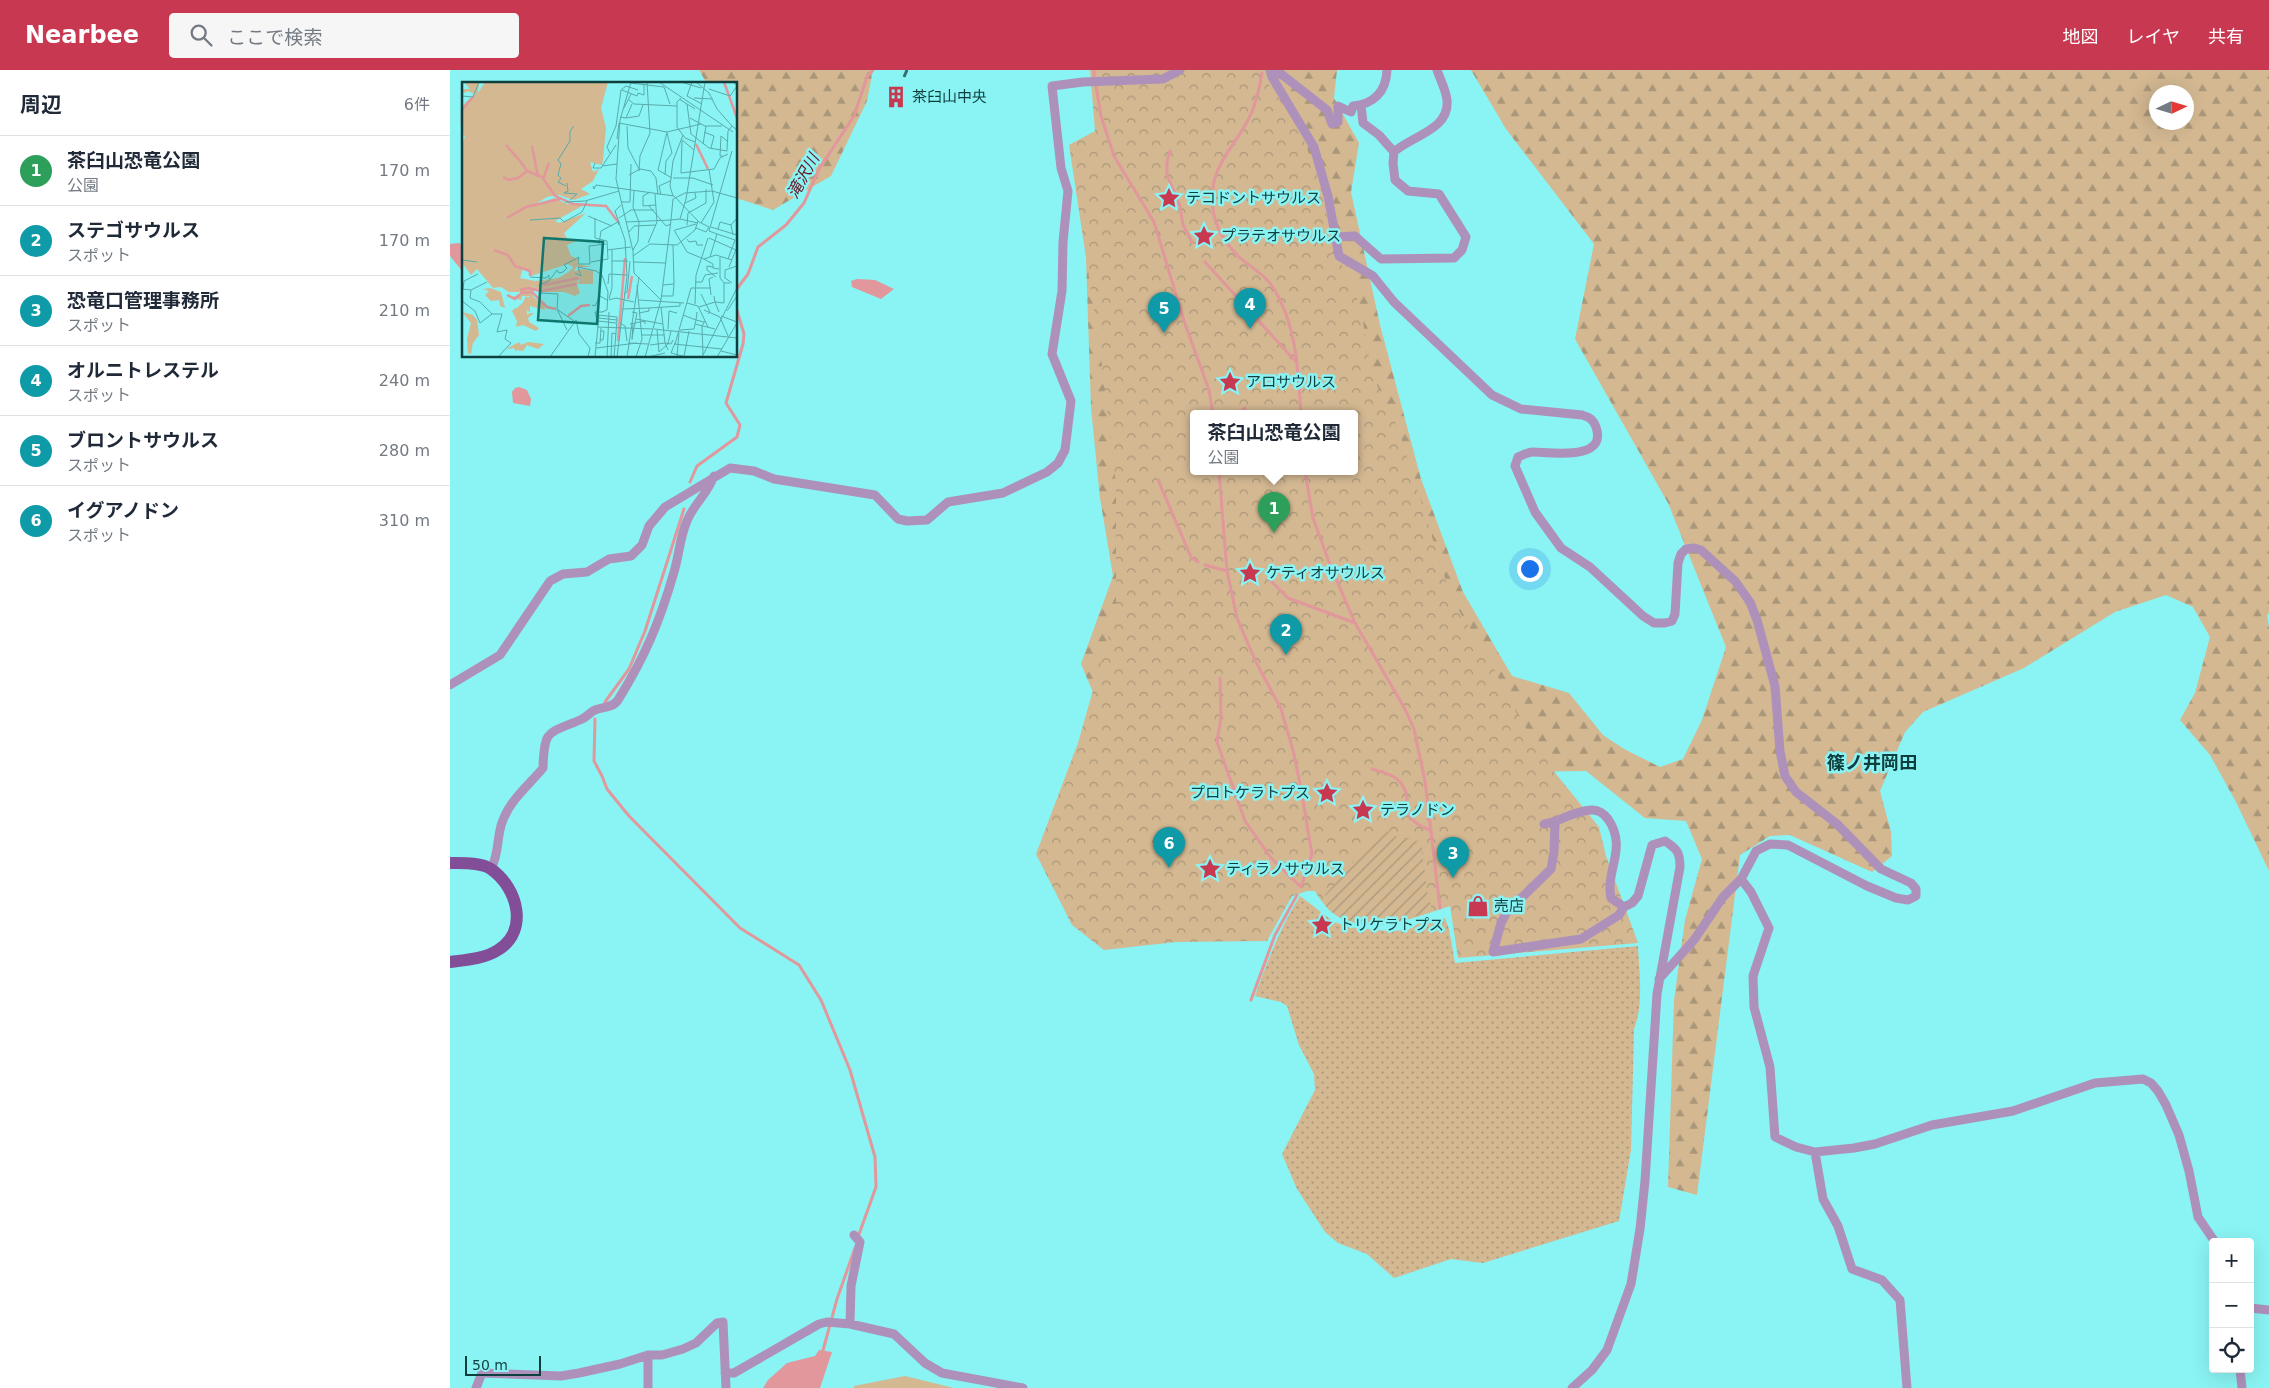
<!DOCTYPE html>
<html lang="ja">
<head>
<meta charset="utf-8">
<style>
	:root { --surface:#fff; --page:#f6f6f7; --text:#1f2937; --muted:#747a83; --line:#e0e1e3; --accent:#c83850 }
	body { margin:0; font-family:"DejaVu Sans","Noto Sans JP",sans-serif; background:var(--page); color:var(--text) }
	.controls { position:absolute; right:15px; bottom:15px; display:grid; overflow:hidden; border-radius:5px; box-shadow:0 5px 20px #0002 }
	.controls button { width:45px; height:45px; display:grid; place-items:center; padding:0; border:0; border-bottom:1px solid var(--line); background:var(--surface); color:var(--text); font:25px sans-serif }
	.compass { position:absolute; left:1699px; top:15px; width:45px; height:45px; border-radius:50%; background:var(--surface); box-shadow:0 5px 20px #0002; rotate:86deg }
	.scale { position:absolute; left:15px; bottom:12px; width:76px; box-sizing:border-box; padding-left:5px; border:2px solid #0f3e3e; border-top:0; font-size:14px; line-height:18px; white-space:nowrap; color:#0f3e3e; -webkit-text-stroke:4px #8af3f3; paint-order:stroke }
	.you { position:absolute; left:1079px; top:498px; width:18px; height:18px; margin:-12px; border:4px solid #fff; border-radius:50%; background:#1a73e8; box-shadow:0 0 0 8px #1a73e833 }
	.badge { display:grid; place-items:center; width:32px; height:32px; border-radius:50%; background:var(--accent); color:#fff; font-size:16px; font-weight:700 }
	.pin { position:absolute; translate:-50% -41px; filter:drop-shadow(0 1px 2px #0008) }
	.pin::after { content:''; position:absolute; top:26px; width:18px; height:15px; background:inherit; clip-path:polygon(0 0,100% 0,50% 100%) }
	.popup { position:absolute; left:740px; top:340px; width:168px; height:65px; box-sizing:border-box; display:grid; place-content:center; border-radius:5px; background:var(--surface); filter:drop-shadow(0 1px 4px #0005); font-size:16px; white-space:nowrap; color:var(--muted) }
	.popup b { font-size:19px; color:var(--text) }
	.popup::after { content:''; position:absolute; left:50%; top:100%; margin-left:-10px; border:10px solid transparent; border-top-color:var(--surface) }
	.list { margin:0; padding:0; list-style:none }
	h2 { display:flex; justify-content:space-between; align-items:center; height:65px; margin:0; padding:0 20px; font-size:21px }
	h2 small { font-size:16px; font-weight:400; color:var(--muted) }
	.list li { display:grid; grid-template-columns:32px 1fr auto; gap:15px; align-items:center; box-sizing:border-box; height:70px; padding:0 20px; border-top:1px solid var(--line) }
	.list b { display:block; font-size:19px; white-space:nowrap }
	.list p { margin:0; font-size:16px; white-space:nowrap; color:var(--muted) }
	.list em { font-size:16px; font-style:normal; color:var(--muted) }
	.icon { flex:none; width:28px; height:28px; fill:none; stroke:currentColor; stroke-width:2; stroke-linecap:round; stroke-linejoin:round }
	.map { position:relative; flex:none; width:1819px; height:1318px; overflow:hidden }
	header { display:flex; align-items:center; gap:30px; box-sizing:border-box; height:70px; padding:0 25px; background:var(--accent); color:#fff }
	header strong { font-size:24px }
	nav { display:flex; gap:28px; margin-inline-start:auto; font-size:18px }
	.search { width:350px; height:45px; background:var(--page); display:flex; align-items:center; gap:12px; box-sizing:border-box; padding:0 18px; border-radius:5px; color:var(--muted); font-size:19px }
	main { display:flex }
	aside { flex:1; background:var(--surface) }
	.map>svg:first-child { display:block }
	.grass { fill:url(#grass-dots) }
	.forest { fill:url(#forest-firs); fill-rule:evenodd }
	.park { fill:url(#park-crowns); fill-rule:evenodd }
	.garden { fill:url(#garden-furrows) }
	.pitch { fill:#d3b892 }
	.water { fill:#e1979b }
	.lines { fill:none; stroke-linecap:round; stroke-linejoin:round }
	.stream { stroke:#e1979b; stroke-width:3 }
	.street { stroke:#ae91ba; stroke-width:9 }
	.primary { stroke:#834e98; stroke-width:12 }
	.rail { stroke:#317070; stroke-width:3; stroke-dasharray:8 4; stroke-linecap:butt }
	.labels { text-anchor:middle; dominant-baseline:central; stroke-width:5; stroke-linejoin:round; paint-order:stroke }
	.poi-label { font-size:15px; fill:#0f3e3e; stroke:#8af3f3; text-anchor:start }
	.water-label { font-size:16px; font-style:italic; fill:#691323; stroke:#8af3f3 }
	.quarter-label { font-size:18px; font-weight:bold; fill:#0f3e3e; stroke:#8af3f3 }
	.inset-river { fill:none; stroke:#e1979b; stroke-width:2.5 }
	.inset-road { fill:none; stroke:#59abab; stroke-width:1 }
	.view { fill:#0f766e; fill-opacity:0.15; stroke:#0f766e; stroke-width:2.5 }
	.inset-edge { fill:none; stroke:#0f3e3e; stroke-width:2.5 }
</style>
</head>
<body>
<header>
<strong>Nearbee</strong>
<div class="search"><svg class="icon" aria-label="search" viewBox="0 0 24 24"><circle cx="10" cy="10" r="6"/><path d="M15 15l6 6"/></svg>ここで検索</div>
<nav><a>地図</a><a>レイヤ</a><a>共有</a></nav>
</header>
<main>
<aside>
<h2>周辺<small>6件</small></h2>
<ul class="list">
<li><span class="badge" style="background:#2e9e5b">1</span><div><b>茶臼山恐竜公園</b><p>公園</p></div><em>170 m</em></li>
<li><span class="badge" style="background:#0f9aa8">2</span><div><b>ステゴサウルス</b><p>スポット</p></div><em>170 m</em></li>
<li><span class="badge" style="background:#0f9aa8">3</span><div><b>恐竜口管理事務所</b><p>スポット</p></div><em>210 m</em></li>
<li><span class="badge" style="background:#0f9aa8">4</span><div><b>オルニトレステル</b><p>スポット</p></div><em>240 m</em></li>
<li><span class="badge" style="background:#0f9aa8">5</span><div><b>ブロントサウルス</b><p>スポット</p></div><em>280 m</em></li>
<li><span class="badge" style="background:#0f9aa8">6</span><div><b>イグアノドン</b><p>スポット</p></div><em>310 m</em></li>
</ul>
</aside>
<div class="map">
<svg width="1819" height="1318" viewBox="0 0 1819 1318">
	<defs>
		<pattern id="grass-dots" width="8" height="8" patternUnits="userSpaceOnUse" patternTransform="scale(1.25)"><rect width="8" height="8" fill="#d3b892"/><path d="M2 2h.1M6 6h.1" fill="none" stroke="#aa9779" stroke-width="1.8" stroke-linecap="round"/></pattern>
		<pattern id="forest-firs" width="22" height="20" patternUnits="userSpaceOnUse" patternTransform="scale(1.25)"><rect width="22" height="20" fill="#d3b892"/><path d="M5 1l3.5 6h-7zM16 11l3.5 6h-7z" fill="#aa9779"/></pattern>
		<pattern id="park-crowns" width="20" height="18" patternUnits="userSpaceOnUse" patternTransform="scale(1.25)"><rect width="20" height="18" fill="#d3b892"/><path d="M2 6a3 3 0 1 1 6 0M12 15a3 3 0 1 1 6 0" fill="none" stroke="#aa9779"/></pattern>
		<pattern id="garden-furrows" width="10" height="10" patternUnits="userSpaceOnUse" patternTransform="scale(1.25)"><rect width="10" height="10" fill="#d3b892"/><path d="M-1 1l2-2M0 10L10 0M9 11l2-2" fill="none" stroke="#aa9779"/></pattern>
	</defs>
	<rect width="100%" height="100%" fill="#8af3f3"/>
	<!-- grass -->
	<path class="grass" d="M850 826 884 852 899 857 938 861 958 860 969 853 995 848 999 859 1005 893 1188 876C1189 902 1194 934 1184 959L1181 1080 1169 1151 1033 1193 1001 1189 944 1208 917 1184 888 1173 875 1162 847 1119 832 1084 865 1020 864 1004 849 975 837 936 831 932 805 926C817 892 830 858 850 826Z"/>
	<!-- forest -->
	<path class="forest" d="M249 0H423L417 31 381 106 323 140 286 128V14H257Z
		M666 0H887L884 28 909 73 901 122 930 255 971 409 1013 522 1062 606 1119 623 1153 665 1174 679 1210 697 1233 689 1252 650 1276 577 1218 433 1125 269 1144 174 1056 59 1021 0H1819V543L1817 545 1819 558V801L1786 732 1760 685 1730 650 1745 623 1760 567 1743 537 1716 525 1665 542 1574 598 1473 642 1455 662 1430 721 1441 762 1442 786 1422 802 1340 765 1320 766 1290 785 1247 1125 1218 1117 1224 930 1235 850 1252 789 1236 751 1195 748 1136 701 1058 702 904 402V344L772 308 721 371 663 669 631 594 663 506 650 428 641 338 633 99ZM1706 22H1736V52H1706Z"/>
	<!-- park -->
	<path class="park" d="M640 0H808L826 24 853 68 861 89 870 113 882 186 900 203 912 246 922 305 948 358 1002 530 1036 583 1067 644 1102 699 1149 757 1156 786 1188 873 1008 888 1000 836C952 851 897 877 865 821H857L842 826 817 871 726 872 654 880 622 855 586 784 628 673 666 539V415L650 280 619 75 645 61ZM744 344H904V402H744Z"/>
	<!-- garden -->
	<path class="garden" d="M933 758 947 767 968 771 971 773 978 827 982 840C970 845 957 850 944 853 924 857 887 854 875 835V825Z"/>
	<!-- pitch -->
	<path class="pitch" d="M455 1306 504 1318H404V1316Z"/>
	<!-- water -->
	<path class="water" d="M9 173 14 177 13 202 0 186V174Z
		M407 209 425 210 444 219 431 229 402 217 401 211Z
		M69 317 77 320 81 329 80 336 63 333 62 322 65 318Z
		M369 1280 382 1282 370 1318H313L318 1310 337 1293 365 1286Z"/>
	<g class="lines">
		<!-- stream -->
		<path class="stream" d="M644 0V7
			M812 3C809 20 806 35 798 50 787 72 766 92 763 117 759 144 769 167 788 186 800 197 815 204 824 219 847 256 848 302 851 344
			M646 16 651 46 664 86 704 152 734 251 759 320 763 344
			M720 81 717 92V105L730 136 733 155 742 172
			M755 192 847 293
			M286 220 298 204 308 177 336 155 354 133 369 99 404 46 417 7 423 0
			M788 344 795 338
			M769 402 777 501 787 548 805 590 831 639 844 684 851 719 862 784 851 817 821 788 795 751 767 672 771 648 770 608
			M855 402 863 448 879 492 905 553 955 639 964 659 975 711 990 838
			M708 410 741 487 748 492
			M240 412 247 396 287 367 290 355 276 333 293 274 294 264 286 237
			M755 495 777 501
			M821 511 838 528 905 553
			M155 632 179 599 195 561 234 439
			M145 649 144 691 152 706 157 719 179 746 290 858 349 895 371 930 400 1000 425 1087 426 1117 408 1167
			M922 699C931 702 942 704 948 710 968 729 943 747 980 760
			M801 930 825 865 847 825
			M372 1284 387 1229 405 1178"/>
		<!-- street -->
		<path class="street" d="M820 0 822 7 864 77 878 126 889 186 923 206 944 232 1042 325 1071 339 1132 345C1139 347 1143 349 1146 357 1158 392 1099 382 1083 382 1078 382 1073 385 1068 387L1065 396 1085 442 1111 478 1140 497 1193 546 1204 553H1215L1222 551 1225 544 1228 493 1231 484 1236 479 1244 478 1251 480 1285 511 1300 532 1307 550 1325 616 1330 681 1335 706 1346 722 1387 754 1431 799 1461 813 1466 819V826L1458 830 1446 828 1417 816 1338 775 1320 774 1306 781 1291 809 1273 827 1244 870 1209 909
			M826 0 877 40 882 54 888 52V36L901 42 903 36C924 34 936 22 937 0
			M911 35 913 53 929 65 944 82
			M885 167 905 166 931 189 1004 188 1012 180 1016 167 989 124 958 121 945 110 943 93 944 82C961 66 1000 60 997 30 996 20 990 9 987 0
			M0 615 50 585 100 511 113 504 137 502 159 489 181 486 192 475 199 456 215 437 280 398 304 401 324 409 425 425 448 449 457 451 477 450 498 432 553 423 597 402 608 393 615 380 621 331 602 284 612 221 613 172 618 121 611 98 602 16 633 12 713 9 730 0
			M1105 753 1104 782 1101 799 1057 842 1051 853 1043 882 1131 869 1169 845 1174 837 1182 833 1188 826 1202 775 1215 771C1227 779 1230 782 1230 797L1207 924 1195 1111 1190 1159 1181 1214 1157 1280 1142 1300 1122 1318
			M1094 754C1111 752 1124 740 1142 740 1149 740 1153 743 1158 749 1178 778 1155 800 1161 828L1174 837
			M41 799C50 782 46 766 53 750 61 729 79 715 93 698 94 657 99 664 132 649 137 647 140 642 145 640 152 637 163 638 168 630 195 587 210 551 224 502 229 486 230 466 237 451 243 435 257 425 264 406
			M1291 809 1301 822 1319 858 1303 906 1304 937 1320 997 1325 1067 1346 1077 1365 1082 1404 1078 1425 1074 1482 1055 1563 1041 1645 1013 1693 1009 1701 1013 1708 1021 1716 1035 1729 1065 1739 1101 1748 1147 1765 1172
			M1365 1082 1373 1129 1388 1156 1402 1199 1432 1210 1450 1230 1457 1318
			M404 1165 410 1172 401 1216 400 1254 444 1264 475 1293 492 1303 573 1318
			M1800 1238 1819 1240
			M198 1285V1318
			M1790 1299 1792 1318
			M275 1303H284L369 1254 377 1252 400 1254
			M26 1318 32 1303 111 1306 129 1303 170 1294 198 1285H212L233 1279 246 1273 267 1253 273 1252 276 1318"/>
		<!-- primary -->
		<path class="primary" d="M0 793C12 793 31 792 41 799 68 818 79 861 48 880 34 889 16 890 0 892"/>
		<!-- rail -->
		<path class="rail" d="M454 7 457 0"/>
	</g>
	<!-- icons -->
	<defs>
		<g id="building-bare" transform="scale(1.725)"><path d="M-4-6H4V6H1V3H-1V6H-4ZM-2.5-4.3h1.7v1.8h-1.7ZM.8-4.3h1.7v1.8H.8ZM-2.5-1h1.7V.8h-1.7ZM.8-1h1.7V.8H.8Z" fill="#c83850" stroke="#8af3f3" stroke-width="2.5" paint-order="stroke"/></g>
		<g id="sight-bare" transform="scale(1.725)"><path d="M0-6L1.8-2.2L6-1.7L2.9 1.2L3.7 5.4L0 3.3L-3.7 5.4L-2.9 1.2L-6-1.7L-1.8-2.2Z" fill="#c83850" stroke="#8af3f3" stroke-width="2.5" paint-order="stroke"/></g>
		<g id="shop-bare" transform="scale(1.725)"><path d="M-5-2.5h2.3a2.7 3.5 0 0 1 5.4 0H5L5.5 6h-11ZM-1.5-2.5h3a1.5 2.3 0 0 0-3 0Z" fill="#c83850" stroke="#8af3f3" stroke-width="2.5" paint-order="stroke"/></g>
	</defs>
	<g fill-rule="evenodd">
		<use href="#building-bare" x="446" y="27"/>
		<use href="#sight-bare" x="719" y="128"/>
		<use href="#sight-bare" x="754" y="166"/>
		<use href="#sight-bare" x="780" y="312"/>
		<use href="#sight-bare" x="800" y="503"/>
		<use href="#sight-bare" x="877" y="723"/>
		<use href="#sight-bare" x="913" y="740"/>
		<use href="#sight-bare" x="760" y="799"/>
		<use href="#shop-bare" x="1028" y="836"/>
		<use href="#sight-bare" x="872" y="855"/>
	</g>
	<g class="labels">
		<!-- poi labels -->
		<g class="poi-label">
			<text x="462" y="27">茶臼山中央</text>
			<text x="736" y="128">テコドントサウルス</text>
			<text x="771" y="166">プラテオサウルス</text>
			<text x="796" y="312">アロサウルス</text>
			<text x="816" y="503">ケティオサウルス</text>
			<text x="860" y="723" text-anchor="end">プロトケラトプス</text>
			<text x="930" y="740">テラノドン</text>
			<text x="776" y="799">ティラノサウルス</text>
			<text x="1044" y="836">売店</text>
			<text x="889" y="855">トリケラトプス</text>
		</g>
		<!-- water labels -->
		<g class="water-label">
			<text transform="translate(353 106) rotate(-61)">滝沢川</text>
		</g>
		<!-- quarter labels -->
		<g class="quarter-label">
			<text x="1422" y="692">篠ノ井岡田</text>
		</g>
	</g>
	<!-- overview -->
	<g transform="translate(12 12)">
		<rect width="275" height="275" fill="#8af3f3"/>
		<path d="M119 187 131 189V202H116Z" fill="#d3b892"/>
		<path d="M2 0H17L16 11 23 0H146L139 26 144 46 141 77 140 83 128 80 131 90 137 87 131 99 119 107 128 112 112 118 97 113 85 115 72 123 92 116 105 122 122 123 93 139 97 141 124 131 102 151 106 158 119 157 105 163 109 174 116 177 115 182 130 185H114L111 193 95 207 108 210H82L66 201 31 206 15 187 9 193 1 182 0 61 3 55 0 51V24L12 12 6 9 0 12V7H8ZM106 182 111 185 109 188 97 196 73 199 58 196 61 186 68 189 69 194ZM28 206 39 210 43 226 38 224 37 218 29 219 23 213 27 209 21 207ZM62 208 69 209 72 216 82 221 83 228 68 224V230L62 227 56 231 55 226 68 214H60L59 218 49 215 58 213ZM0 230 11 233 15 238 17 253 11 261 9 272 6 271 5 257 9 241ZM68 231H72L66 236 67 240 77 246 74 249 61 243 54 245 55 239ZM57 260 59 263 66 260 82 262 76 267 65 263 61 269 54 268V271L52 266 44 267Z" fill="#d3b892" fill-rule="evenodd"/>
		<path d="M25 169 54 202 67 199 72 205 119 187 115 202 118 211 113 214 102 210 72 207 70 210H47L21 194 16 183V173ZM64 214 73 222H64L65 233 57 243 50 229 53 226 58 227Z" fill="#d3b892"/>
		<path class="inset-river" d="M262 0 275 36M0 43V28L11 15M234 62 246 87M44 63 58 79M70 64 76 95M58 79 65 89 80 95 93 114 111 122 144 124 157 141M41 95 46 98 56 96 65 89M81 97 87 81M45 136 64 125 98 117M32 168 46 173 53 184 68 189V194M81 203 117 196M58 208 66 206 78 209M79 209 115 202M58 211 70 210 85 225 94 227M45 213 53 217 58 212M166 217 170 194M106 234 119 224 128 223M156 259 163 176"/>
		<path class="inset-road" d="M169 0 158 38 154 97 171 169 172 191 199 218 183 275M197 0 271 50M219 0 239 6M230 0 225 14 240 22M234 0 247 11 255 27 270 44M169 1 202 5 208 22M247 7 268 14 275 4 271 0M160 8 175 14 176 11 182 13V2M0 14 11 15 17 0M219 16 215 20V45L223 56 233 60M232 16 251 17M217 17 233 27M167 18 172 22 215 24M225 22 229 52 247 66 265 69 266 49 270 44 275 48M162 26 169 12M158 35 164 36 170 22M164 36 177 34 181 23M228 36 243 44H260M165 44 166 66 177 87M205 50 196 88 210 96M242 50 252 54 249 66M155 57 157 41 205 50 239 42M219 57 232 68M241 62 244 44M148 71 145 65 154 44 159 8 164 4 176 8M261 74H258L259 54 265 59M133 81 131 86H139L154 63M140 84 155 82M177 89 178 74 188 51 185 0M219 91 252 87 258 76 266 72M219 91 220 59M167 93 178 87 189 89 194 96 196 113M203 93 204 79 210 71 205 51M211 96H231L251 103M105 101 106 109 102 111 115 112 108 118M104 104 96 100 99 96 96 93 99 82 96 78 108 59V49L112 44M131 104 132 107 134 103 212 114 237 140 247 145M188 110 181 114V124L194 123M199 113 197 104 208 99M211 114 208 104 211 79 221 53M103 120 123 119 157 109M159 120H168L169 82M223 121 234 116 233 111M187 124 204 144 209 142M126 134 150 144M133 136V156L145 159 146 177M157 136 169 128H192M218 137 236 141M68 138 98 136 102 140 120 130 125 119M164 140 209 138 211 117 223 111 250 109 275 116M239 141 252 120 247 87M225 143 226 131 244 121V107M249 145 275 153M234 146 244 150 247 145M256 147 258 140 269 143M212 148 225 170 242 177 254 173 270 178M213 148 234 142M167 150 172 144 194 143M255 152 273 158 266 177M271 153 269 143 275 136M247 156 274 168M225 157 227 160 234 159 235 163H241M186 161 195 140 193 112M137 162 139 149 156 140 157 143M145 168 169 165M171 168 176 159 177 140 171 125 172 109M171 174 188 162 215 163 233 148 236 139M248 175 255 152 247 149 270 69M258 175V196L262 201H268M242 177 251 182V186L257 187M0 178 15 180M150 179H166M129 180 146 177M172 180 204 181M116 182H128L127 164 144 162M251 185 245 184V188L254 195M267 185 275 165M113 191 119 194 116 185 134 189 140 193 146 210 145 228 140 230M68 195 84 196 87 193V197M233 200H240L243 193 256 191M262 201V221M270 201 263 196V188L275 184M146 202 147 192 165 193M201 203 212 202 211 163M0 207 9 208 25 200M1 207 2 199 16 192M9 208 8 216 18 220 30 232M162 212 165 210 168 179M239 212 248 230 246 232M249 213 247 197 251 195M199 214H211L212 202M252 214 253 220 262 221M147 217 150 206V168M147 218 154 216 172 220M177 218 222 221M199 218 209 138 218 137 224 117 243 0M0 219 13 229 18 241 30 232H40L35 250 45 248M225 221 236 224 246 245M233 222 234 193 246 156M130 223 133 224 138 214 145 218M199 225 203 261 209 262 211 258M237 225 253 220 257 230M160 227 187 226M96 228 112 239M242 228 258 235 266 254M265 229 275 214M235 230 234 238 242 240M177 231 187 229V226L218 224V221M136 233 155 235V238M221 233 234 238 233 242M259 234 275 240M137 236 155 238M174 237 201 242M135 238 133 230H141M136 239 154 241M158 241 163 244 165 259M168 242 183 239V242M233 242 253 247M135 245 191 247M192 247 275 256M206 247 207 229 215 231M105 248 95 227 96 212 79 211 77 203 87 199 95 188 97 191 101 190 105 186 102 183 117 175 116 182M195 248 197 270M218 248 232 247 233 242M180 253H202M170 256 175 231 170 230M138 258H141L142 249H139M170 258 171 242M133 261H138L139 246M166 261 186 262M213 261 209 271 224 275M212 262 260 267M213 262 229 206H249M188 263 203 261 206 268M134 266 175 261M259 269 275 273M197 270 206 262 209 249M241 273 240 244 243 239M215 274 217 251M222 274 227 249M36 275 49 261 43 257 45 248M88 275 114 238 117 252 128 266 126 275M133 275 137 233M145 275 147 230M149 275 150 251 154 252M152 275 155 238M155 275 165 194 163 158 153 129 159 123M165 275 177 195M174 275 180 257 175 203M186 275 203 271M240 275 275 206M255 275 275 241"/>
		<path class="view" d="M82 156 141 160 135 242 76 238Z"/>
		<rect width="275" height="275" class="inset-edge"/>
	</g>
</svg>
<div class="controls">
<button>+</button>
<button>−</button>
<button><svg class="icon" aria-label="locate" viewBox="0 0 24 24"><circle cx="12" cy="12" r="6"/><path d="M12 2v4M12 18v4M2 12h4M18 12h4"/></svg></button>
</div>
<svg class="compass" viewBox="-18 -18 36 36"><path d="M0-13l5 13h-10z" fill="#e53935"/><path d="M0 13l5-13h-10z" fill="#747a83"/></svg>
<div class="scale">50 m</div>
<div class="you"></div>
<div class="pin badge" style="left:824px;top:463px;background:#2e9e5b">1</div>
<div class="popup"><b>茶臼山恐竜公園</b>公園</div>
<div class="pin badge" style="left:836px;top:585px;background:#0f9aa8">2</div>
<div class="pin badge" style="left:1003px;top:808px;background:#0f9aa8">3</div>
<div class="pin badge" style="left:800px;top:259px;background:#0f9aa8">4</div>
<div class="pin badge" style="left:714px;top:263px;background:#0f9aa8">5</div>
<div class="pin badge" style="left:719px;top:798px;background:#0f9aa8">6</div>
</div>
</main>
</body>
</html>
